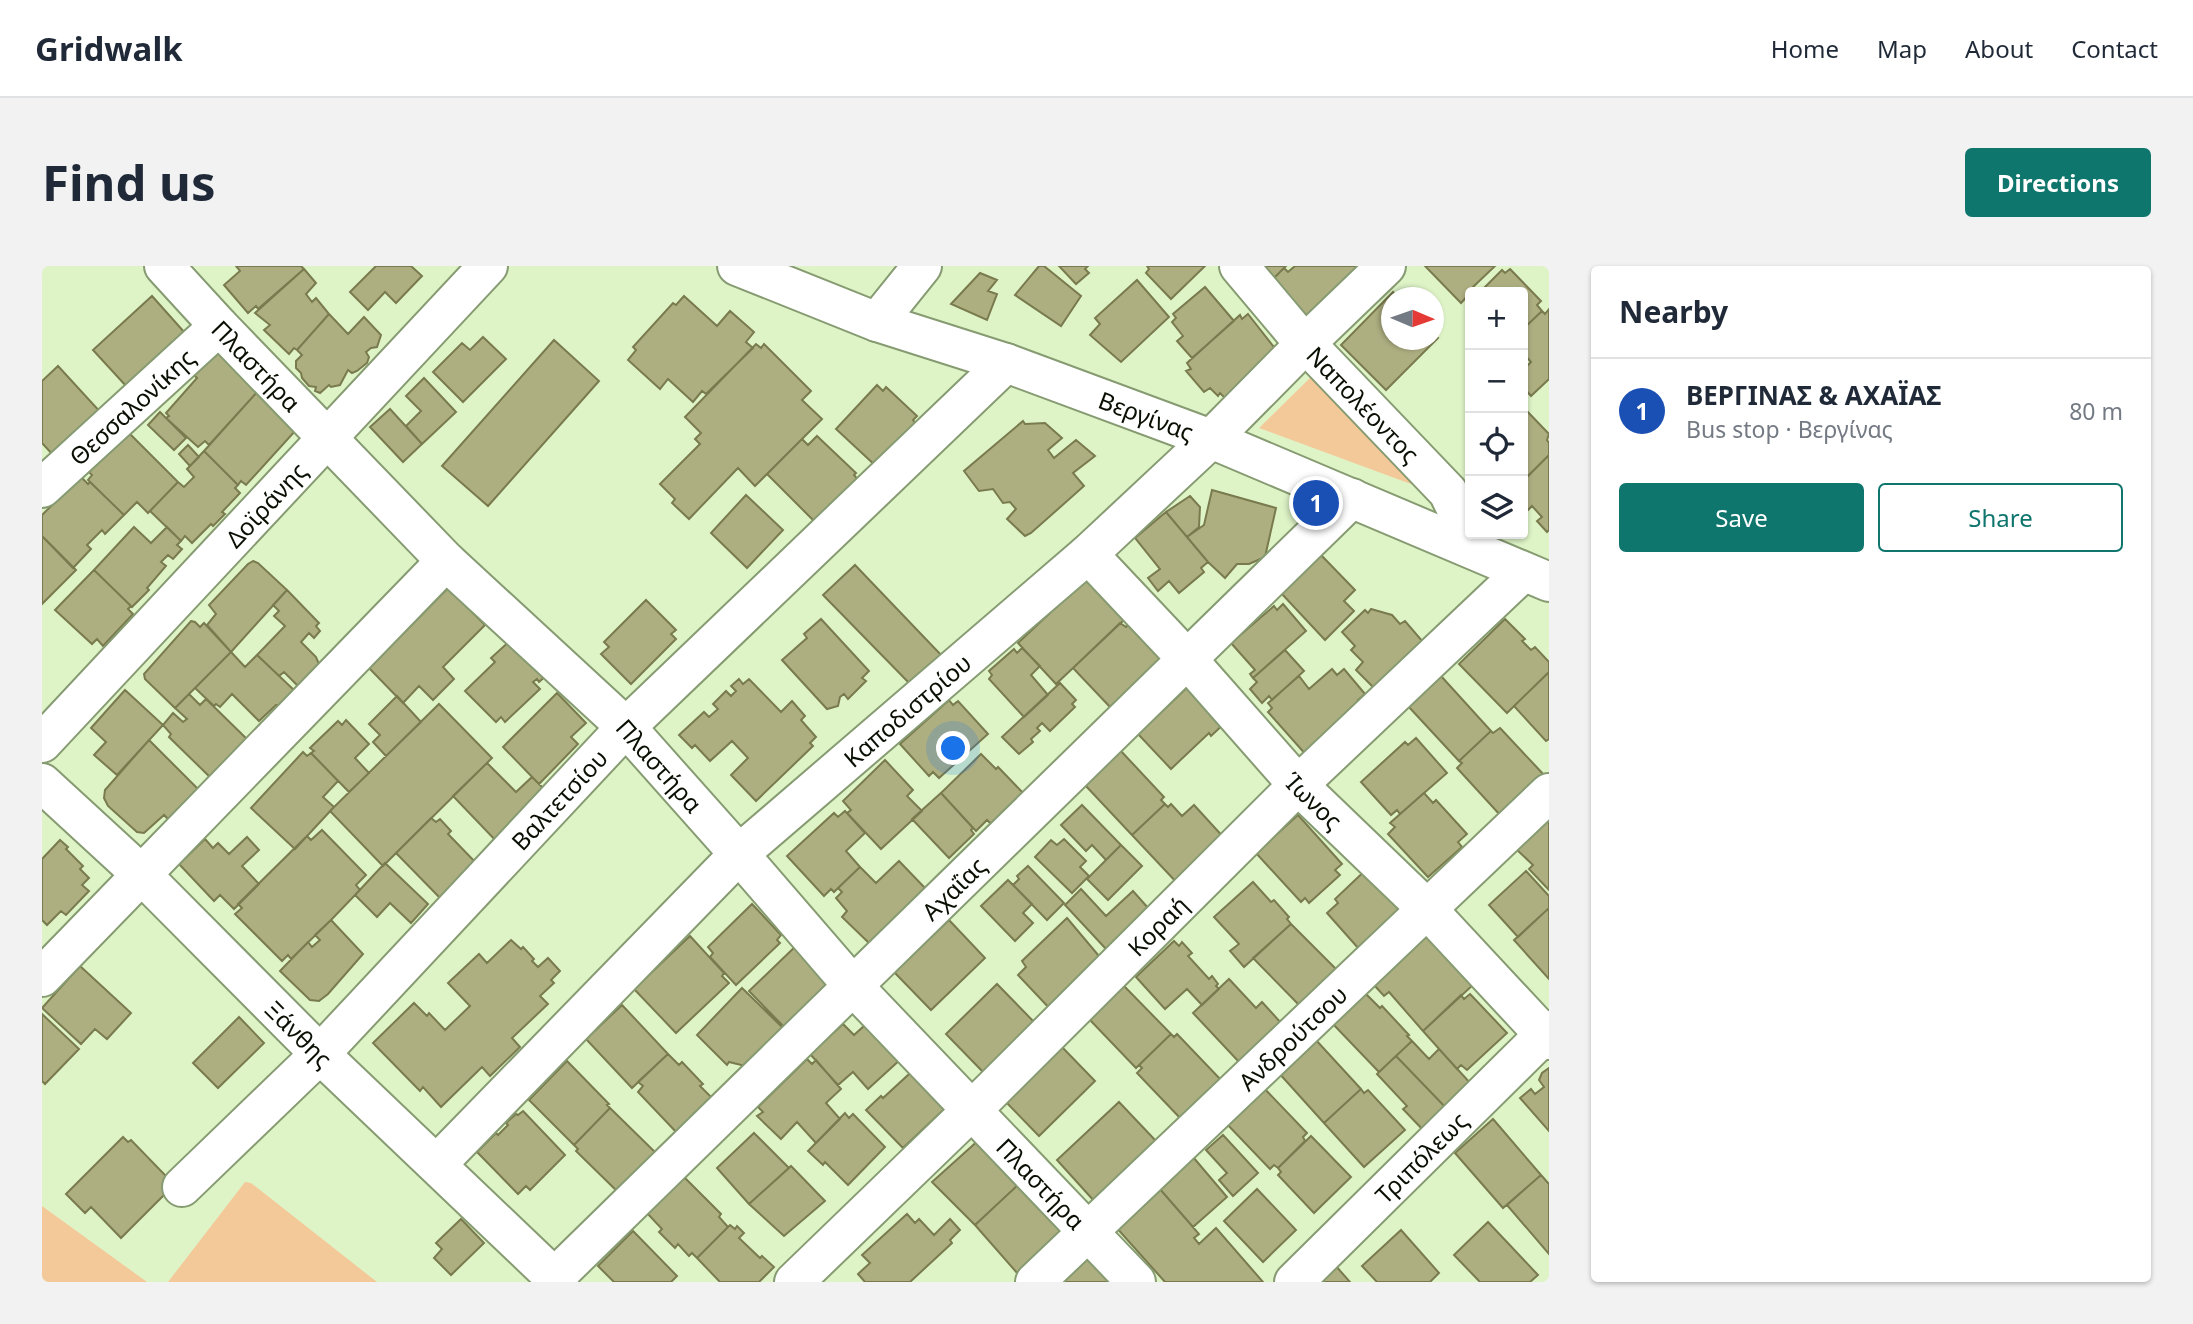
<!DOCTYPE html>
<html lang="en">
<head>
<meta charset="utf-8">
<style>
	:root { --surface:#fff; --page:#f2f2f3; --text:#1f2937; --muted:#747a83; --line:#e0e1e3; --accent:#0f766e }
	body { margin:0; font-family:"Noto Sans",sans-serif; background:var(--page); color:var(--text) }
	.controls { position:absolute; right:21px; top:21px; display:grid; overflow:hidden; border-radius:7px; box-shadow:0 2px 5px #0004 }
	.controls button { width:63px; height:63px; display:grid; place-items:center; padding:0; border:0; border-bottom:2px solid var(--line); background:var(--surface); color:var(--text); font:35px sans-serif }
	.compass { position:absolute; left:1339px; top:21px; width:63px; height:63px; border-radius:50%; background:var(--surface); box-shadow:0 2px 5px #0004; rotate:92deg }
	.you { position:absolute; left:912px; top:483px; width:24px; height:24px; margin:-18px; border:5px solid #fff; border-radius:50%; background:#1a73e8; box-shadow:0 0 0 10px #1a73e833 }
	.badge { display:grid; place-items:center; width:46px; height:46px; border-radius:50%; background:var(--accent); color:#fff; font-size:23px; font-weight:700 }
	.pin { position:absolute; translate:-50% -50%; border:4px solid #fff; box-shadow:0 2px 7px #0006 }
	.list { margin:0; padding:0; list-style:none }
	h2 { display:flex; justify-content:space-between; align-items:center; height:91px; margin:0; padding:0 28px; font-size:30px }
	h2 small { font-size:23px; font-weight:400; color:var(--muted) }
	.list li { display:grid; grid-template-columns:46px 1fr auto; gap:21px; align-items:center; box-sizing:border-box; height:105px; padding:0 28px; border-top:2px solid var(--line) }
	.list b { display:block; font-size:26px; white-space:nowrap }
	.list p { margin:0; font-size:23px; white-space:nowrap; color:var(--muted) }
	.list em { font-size:23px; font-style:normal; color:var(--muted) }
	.actions { display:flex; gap:14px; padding:21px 28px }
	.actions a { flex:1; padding:16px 0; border:2px solid var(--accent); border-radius:7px; text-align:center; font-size:24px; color:var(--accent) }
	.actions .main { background:var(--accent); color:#fff }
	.icon { flex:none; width:38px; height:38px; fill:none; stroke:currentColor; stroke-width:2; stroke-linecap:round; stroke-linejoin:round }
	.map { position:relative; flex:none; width:1507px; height:1016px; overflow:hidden; border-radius:7px }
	header { display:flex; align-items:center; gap:42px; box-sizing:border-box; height:98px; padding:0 35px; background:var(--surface); border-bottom:2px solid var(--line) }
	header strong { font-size:33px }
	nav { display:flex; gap:38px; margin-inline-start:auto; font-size:24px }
	.intro { display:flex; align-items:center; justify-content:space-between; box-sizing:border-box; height:168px; padding:0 42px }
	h1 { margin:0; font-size:49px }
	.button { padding:18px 32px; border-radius:7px; background:var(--accent); color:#fff; font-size:24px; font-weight:700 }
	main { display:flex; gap:42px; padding:0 42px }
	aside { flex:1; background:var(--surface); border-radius:7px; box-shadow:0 2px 5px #0004 }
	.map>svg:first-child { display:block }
	.green { fill:#f4c99a }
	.building { fill:#aeaf81; stroke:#797a4d; stroke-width:2 }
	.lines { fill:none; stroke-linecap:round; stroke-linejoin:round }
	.minor-casing { stroke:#869b71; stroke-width:42 }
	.minor { stroke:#fff; stroke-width:38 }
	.labels { text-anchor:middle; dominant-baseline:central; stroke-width:6; stroke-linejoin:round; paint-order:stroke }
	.street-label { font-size:24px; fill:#091003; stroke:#def4c7 }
</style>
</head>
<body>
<header>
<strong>Gridwalk</strong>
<nav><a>Home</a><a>Map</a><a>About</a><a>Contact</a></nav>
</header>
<div class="intro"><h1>Find us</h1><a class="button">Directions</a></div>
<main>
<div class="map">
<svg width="1507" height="1016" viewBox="0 0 1507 1016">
	<rect width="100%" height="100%" fill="#def4c7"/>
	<!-- green -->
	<path class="green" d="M1272 108 1396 228 1217 162Z
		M203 916 209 917 335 1016H126Z
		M0 940 105 1016H106H0Z"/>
	<!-- building -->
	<path class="building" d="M194 0H259L262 3 216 43 214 40 206 47 182 19 198 5Z
		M334 0H369L380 10 354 37 343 26 326 44 308 26Z
		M997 0H1002L1039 30 1019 60 973 29Z
		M1017 0H1046L1043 3 1047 7 1034 18Z
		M1105 0H1163L1129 33 1104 7 1107 3Z
		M1213 0H1244L1227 17Z
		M1253 0H1314L1321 8 1260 62 1227 17 1242 2 1246 6Z
		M1383 0H1453L1431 21 1432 23 1419 37Z
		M262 3 274 17 264 28 270 36 274 32 287 48 255 84 252 82 247 88 222 64 228 59 213 47Z
		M1468 3 1499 35 1495 39 1500 45 1481 63V26H1438L1460 4 1463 7Z
		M938 7 955 14 946 25 955 28 945 54 909 38Z
		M1095 14 1127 51 1079 96 1048 69 1058 58 1053 52Z
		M1163 21 1192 55 1150 92 1135 75 1141 70 1130 56 1134 52 1131 48Z
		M1351 26 1356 32H1350V74H1392V67L1396 72 1344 124 1299 79Z
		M110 30 143 67 85 121 51 84Z
		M642 30 675 60 688 45 712 66 704 76 711 82 664 128 660 125 651 136 626 113 618 123 586 94 594 84 591 81 631 37 634 39Z
		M1507 43V113L1489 130 1481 121V104L1489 96 1481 87V63L1500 45 1503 48Z
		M287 48 306 68 322 51 339 69 335 81 329 82 324 86 327 91 325 97 315 105 310 107 306 104 298 119 289 121 287 119 278 127 273 125 274 121 267 120 260 112 259 107 254 102V95L260 89 255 84Z
		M1206 48 1235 85 1186 135 1178 127 1176 130 1168 122 1162 126 1144 105 1149 103 1145 97 1198 49 1200 53Z
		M441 71 464 93 421 136 391 106 420 77 428 84Z
		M512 74 557 115 446 240 400 200Z
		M714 78 719 82 722 78 769 125 760 134 780 153 713 220 696 202 647 253 630 237 633 233 618 218 658 178 653 173 659 167 643 151Z
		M179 81 217 124 167 179 163 175 156 181 124 152 127 150 124 147 155 112 149 106Z
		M16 100 62 150 10 188 0 177V115Z
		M382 112 414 146 380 178 364 160 379 145 364 130Z
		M835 119 841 125 844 121 875 150 871 154 874 158 835 201 794 163Z
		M217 124 254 164 204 219 199 215 196 219 162 185Z
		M1481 141 1507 168 1505 174 1507 177V189L1481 215Z
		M348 143 380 178 361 196 328 161Z
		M118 146 144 172 132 184 106 159Z
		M981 155 983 158 1003 157 1020 172 1006 184 1012 192 1034 174 1053 190 1031 207 1042 220 989 267 983 270 965 253 974 243 968 236 961 237 951 223 937 225 922 205Z
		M86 166 136 216 106 247 95 236 82 249 46 214 50 209 47 206Z
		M775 170 814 207 812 209 817 215 775 258 725 208 760 173 766 179Z
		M146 179 157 191 148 200 137 188Z
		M162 185 196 219 193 222 198 227 180 246 183 248 171 260 169 258 150 277 143 270 139 275 108 245 136 216 142 221 152 211 145 203Z
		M1507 189V264L1505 266 1495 255 1500 251 1490 240 1485 245 1481 241V215Z
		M39 211 46 218 48 216 82 249 63 268 60 264 45 279 49 283 31 302 0 270V249Z
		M1170 224 1234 242 1223 291 1207 298H1195L1183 312 1166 296 1145 271 1162 259Z
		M704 229 741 264 705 302 669 267Z
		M1148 230 1158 241 1157 261 1145 271 1124 246Z
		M1124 246 1166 296 1159 302 1162 306 1137 327 1127 315 1116 325 1106 312 1118 303 1093 272Z
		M92 261 109 277 125 261 139 275 135 279 140 283 131 293 126 289 119 296 124 300 105 322 107 324 90 341 52 304Z
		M0 270 34 304 0 338Z
		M1279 289 1313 324 1302 335 1312 345 1283 374 1239 327Z
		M211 295 216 297 245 324 189 386 165 359 174 348 167 339 206 298Z
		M813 299 901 391 871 421 781 329Z
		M52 304 89 340 86 343 91 348 61 380 55 373 50 378 13 344Z
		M1045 312 1083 353 1014 418 976 377Z
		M406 322 443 359 401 401 412 413 391 434 377 420 361 437 327 402Z
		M245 324 277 357 274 360 278 365 272 372 267 367 259 376 274 391 277 398 275 404 257 421 242 406 237 410 215 389 243 360 232 350 237 345 231 339Z
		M604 334 634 364 629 368 634 373 589 418 559 388 567 381 562 376Z
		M1241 338 1264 365 1211 412 1208 408 1213 404 1189 377 1232 340 1235 344Z
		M1329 343 1350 349 1358 358 1363 355 1381 376 1334 424 1314 404 1321 396 1309 384 1313 380 1300 366 1323 344 1326 347Z
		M779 353 827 405 820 412 824 415 806 433 802 428 798 431 796 440 785 443 740 394 765 372 762 368Z
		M1463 353 1483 373 1480 375 1489 384 1493 381 1507 396V406L1465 447 1417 398Z
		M149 355 153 356 158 361 162 357 189 386 133 442 103 413 102 408Z
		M1089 356 1120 394 1069 442 1031 402 1078 357 1084 361Z
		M471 372 506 408 497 416 495 413 491 416 498 423 463 456 459 451 454 456 423 425 453 396 449 392Z
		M980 382 998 400 989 409 1006 429 982 451 947 413 950 409 947 405 972 383 975 387Z
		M1243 384 1262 405 1230 434 1227 430 1220 437 1208 423 1215 416 1211 412Z
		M189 386 203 401 215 389 253 425 241 439H234L217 455 190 428 178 441 174 438 172 440 153 422Z
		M1290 403 1295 409 1302 403 1323 428 1316 434 1323 441 1266 491 1226 446 1230 442 1226 437 1257 410 1267 423Z
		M1507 406V473L1504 475 1472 440Z
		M1399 410 1449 465 1417 495 1366 440Z
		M697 413 701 418 707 413 739 446 750 435 763 450 759 454 774 471 768 477 771 480 714 535 689 509 706 492 690 475 668 495 653 479 650 482 637 469 662 446 667 451 676 443 671 438 684 425 689 430 694 425 689 420Z
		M1151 416 1186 454 1169 470 1167 467 1129 503 1096 468Z
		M1018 417 1034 434 1030 438 1033 441 1008 465 1000 457 995 462 998 465 989 473 991 476 977 488 960 471Z
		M83 424 121 459 75 509 52 489 64 476 49 462Z
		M515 427 544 457 529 471 536 478 497 518 461 481Z
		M147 428 158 439 164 433 210 478 173 516 127 471 129 468 121 459 131 447 141 456 145 453 133 442Z
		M355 430 379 456 344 490 331 476 338 469 327 458Z
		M907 434 911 439 916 435 946 468 897 512 891 506 887 510 858 478Z
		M397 438 450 492 341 600 288 545Z
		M304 454 327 478 313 492 327 507 307 526 269 487 272 485 268 482 296 455 300 459Z
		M1458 462 1503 510 1459 550 1415 502 1420 497 1417 495 1449 465 1451 467Z
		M1374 472 1405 507 1358 548 1355 544 1349 549 1319 516 1363 476 1366 479Z
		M107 474 157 524 126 553 122 549 102 567 95 566 66 540 62 532 63 524Z
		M1078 484 1122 531 1119 534 1123 538 1090 569 1042 518Z
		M261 486 265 490 269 487 296 515 281 531 292 541 253 583 209 542Z
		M939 488 954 503 956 501 983 529 949 558 945 554 934 565 899 527Z
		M843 494 871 524 865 530 880 545 839 583 805 547 809 544 801 535Z
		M445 497 474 526 490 511 503 524 457 578 411 530Z
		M899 527 931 562 929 564 932 568 907 592 870 553Z
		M1382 527 1391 537 1394 534 1425 568 1416 576 1420 581 1386 611 1346 568 1353 561 1348 557Z
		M1123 538 1126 541 1129 538 1140 550 1152 539 1184 574 1137 619 1090 569Z
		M1040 539 1079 579 1064 594 1050 579 1044 585 1019 559Z
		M803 545 823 567 804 585 818 601 792 626 789 623 782 630 745 590 792 547 796 551Z
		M1256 549 1300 598 1293 604 1298 609 1267 637 1263 632 1259 636 1214 587Z
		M1507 550V624L1487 603 1491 599 1473 582Z
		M389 552 394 556 398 553 409 565 406 568 438 601 402 636 354 587Z
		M280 564 324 609 314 619 318 624 289 654 249 693 246 689 240 695 193 648 200 642 196 638 265 570 269 574Z
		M205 571 217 584 200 600 217 618 192 643 178 629 172 635 137 598 163 573 171 582 176 577 187 588Z
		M1022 573 1044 595 1038 601 1047 610 1030 627 993 591 1009 574 1015 579Z
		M18 574 26 581 24 583 41 600 38 603 47 612 40 619 47 625 24 649 19 645 5 659 0 654V593Z
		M1079 579 1100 600 1066 634 1045 613Z
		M857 595 883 622 879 626 883 629 832 678 827 677 800 651 805 645 794 632 800 626 796 622 818 601 834 617Z
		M343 597 386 638 369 657 348 637 335 651 313 629Z
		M1329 599 1366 640 1317 683 1285 647 1296 637 1293 633Z
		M986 600 1022 637 1005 654 971 619 977 613 975 610Z
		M1484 605 1507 630V642L1476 671 1447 639Z
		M966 614 990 638 981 647 991 657 973 675 939 640Z
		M1211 616 1229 636 1232 634 1247 651 1245 653 1249 658 1202 701 1188 685 1197 678 1172 651Z
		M1039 623 1064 650 1091 625 1107 643 1064 683 1023 639Z
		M710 638 739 669 735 674 738 677 694 719 668 691 671 687 666 681Z
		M1507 642V713L1472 674Z
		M1025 652 1062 696 1011 746 976 709 984 701 980 695Z
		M289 654 321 688 286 728 277 735 268 734 238 705 266 676 270 681 278 674 273 669Z
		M907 654 943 692 889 744 852 706Z
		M1249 658 1297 706 1260 742 1211 692Z
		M1388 663 1432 718 1381 765 1347 726 1342 730 1332 719 1338 714 1335 711Z
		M648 670 682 707 680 710 687 717 634 767 592 723Z
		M469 674 479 683 481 681 492 693 490 695 496 701 506 692 518 705 509 714 512 717 498 730 506 738 470 772 478 781 448 810 440 801 399 841 381 821 378 825 331 777 372 737 385 750 387 747 403 764 428 740 406 717 437 688 445 697Z
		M1132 675 1137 680 1140 676 1150 687 1146 690 1167 713 1170 710 1176 718 1174 720 1177 723 1160 739 1145 723 1123 743 1094 711Z
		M757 677 793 714 743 762 707 725Z
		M38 700 89 747 65 773 53 763 39 778 0 742Z
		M1187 713 1214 742 1220 736 1240 758 1198 797 1151 747Z
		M955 718 994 758 943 808 904 768Z
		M1082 720 1129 768 1094 802 1047 753Z
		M700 722 741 762 703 800 687 796 685 799 655 769Z
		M1321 725 1338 742 1340 740 1367 769 1365 770 1370 775 1337 806 1289 756Z
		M1428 728 1465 767 1425 804 1419 799 1415 803 1381 765 1419 729 1422 733Z
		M580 739 626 788 590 822 544 773Z
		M0 748 37 783 3 818 0 815Z
		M835 750 861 791 826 823 811 806 796 819 768 788 801 758 812 769 822 760 824 762Z
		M197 751 222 777 176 822 151 797Z
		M1129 768 1132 771 1135 768 1180 815 1140 854 1095 807 1100 802 1097 799Z
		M1273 773 1319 823 1282 857 1236 806Z
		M1370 775 1387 793 1397 783 1430 819 1407 845 1354 790Z
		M1018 779 1053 815 997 870 962 834Z
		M626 788 637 799 640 796 661 818 658 820 673 835 637 869 596 826 601 820 596 816Z
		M1354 790 1407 845 1384 867 1361 843 1365 840 1335 808Z
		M765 793 770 798 774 794 799 823 784 837 798 853 774 877 755 856 739 873 715 850 721 846 716 841Z
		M525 795 567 838 565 839 568 842 532 879 487 834Z
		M878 798 912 834 861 882 824 844 839 830 841 832Z
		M1507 802V865L1478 832 1489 823 1493 828 1502 821 1497 814 1500 807Z
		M1219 819 1265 867 1261 871 1263 875 1236 902 1232 899 1228 903 1182 855Z
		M1319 823 1322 827 1326 824 1363 864 1322 901 1282 857Z
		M1077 836 1114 875 1053 936 1015 894Z
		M568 842 617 890 579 929 534 885 536 883 532 879Z
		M481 845 523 889 488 924 484 920 476 928 435 886 454 867 456 869 466 859 464 857 474 848 476 849Z
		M803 847 807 852 811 848 843 881 806 919 783 896 781 899 766 885Z
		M1451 853 1499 909 1461 942 1413 887Z
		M712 867 747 902 707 938 675 902Z
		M1181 869 1216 907 1191 930 1177 914 1185 907 1164 884Z
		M1269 870 1309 911 1272 947 1236 909 1239 906 1236 902Z
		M81 871 86 876 89 874 124 910 122 913 130 921 79 972 49 941 43 947 24 928Z
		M939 872 977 918 933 959 890 916Z
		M1151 891 1185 931 1151 961 1117 922Z
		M749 900 783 935 742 970 707 938Z
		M1499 909 1507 918V988L1465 939Z
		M642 911 679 948 677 951 686 961 655 992 650 987 647 990 636 978 633 982 617 966 620 963 605 947Z
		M977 918 1021 965 976 1008 933 959Z
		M1117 922 1157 968 1152 972 1157 978 1174 962 1221 1016H1123L1073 960Z
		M1215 923 1254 964 1221 996 1182 955Z
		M865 948 873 957 877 953 892 969 908 953 918 964 908 974 910 977 868 1016H823L816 1008 828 997 820 989Z
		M419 953 442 977 409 1009 392 992 400 983 394 977Z
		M1446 956 1496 1009 1488 1016H1438L1412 989Z
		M688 959 693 963 695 960 702 967 697 972 718 992 720 990 732 1001 717 1016H678L655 992Z
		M1359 964 1397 1007 1388 1016H1335L1320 1000Z
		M591 965 635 1010 629 1016H572L556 1000Z
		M1052 984 1081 1016H1018Z
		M1293 999 1308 1016H1274Z"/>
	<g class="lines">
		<!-- minor casing -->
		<g class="minor-casing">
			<g id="minor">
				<path id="s1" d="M122 0 177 60 404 295 584 461 697 588 811 720 1094 1016"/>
				<path id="s2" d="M695 0 835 56 964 97 1169 173 1507 316"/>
				<path id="s3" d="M1197 0 1250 63 1406 226 1434 284"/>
				<path d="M835 56 880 0"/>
				<path id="s4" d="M0 222 177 60"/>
				<path id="s5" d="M1046 288 1145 393 1256 519 1385 643 1507 774"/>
				<path id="s6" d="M0 477 446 0"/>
				<path id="s7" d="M0 517 99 608 278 788 517 1016"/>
				<path d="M0 711 404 295"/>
				<path id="s8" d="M395 898 697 588 1046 288 1169 173 1264 77 1344 0"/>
				<path id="s9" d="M140 921 278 788 584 461 964 97"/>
				<path id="s10" d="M512 1012 1310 232"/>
				<path id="s11" d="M752 1016 930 844 1256 519 1481 306"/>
				<path id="s12" d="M993 1016 1507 527"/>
				<path id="s13" d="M1252 1016 1507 764"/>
			</g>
		</g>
		<!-- minor -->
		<use href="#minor" class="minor"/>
	</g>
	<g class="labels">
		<!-- street labels -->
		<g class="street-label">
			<text stroke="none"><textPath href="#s1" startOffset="136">Πλαστήρα</textPath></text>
			<text stroke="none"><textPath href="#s3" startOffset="186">Ναπολέοντος</textPath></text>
			<text stroke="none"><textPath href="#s4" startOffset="121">Θεσσαλονίκης</textPath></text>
			<text stroke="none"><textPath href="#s2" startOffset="436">Βεργίνας</textPath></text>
			<text stroke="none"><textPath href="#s6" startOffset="327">Δοϊράνης</textPath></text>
			<text stroke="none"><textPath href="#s8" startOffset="654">Καποδιστρίου</textPath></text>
			<text stroke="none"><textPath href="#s1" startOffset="704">Πλαστήρα</textPath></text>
			<text stroke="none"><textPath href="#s9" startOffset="541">Βαλτετσίου</textPath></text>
			<text stroke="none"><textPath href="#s5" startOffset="334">Ίωνος</textPath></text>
			<text stroke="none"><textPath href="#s10" startOffset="558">Αχαΐας</textPath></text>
			<text stroke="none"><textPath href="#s11" startOffset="509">Κοραή</textPath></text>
			<text stroke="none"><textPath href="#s7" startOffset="359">Ξάνθης</textPath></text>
			<text stroke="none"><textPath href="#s12" startOffset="355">Ανδρούτσου</textPath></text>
			<text stroke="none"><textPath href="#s13" startOffset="178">Τριπόλεως</textPath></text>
			<text stroke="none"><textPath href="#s1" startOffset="1270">Πλαστήρα</textPath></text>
		</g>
	</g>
</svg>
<div class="controls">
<button>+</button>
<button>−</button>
<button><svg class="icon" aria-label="locate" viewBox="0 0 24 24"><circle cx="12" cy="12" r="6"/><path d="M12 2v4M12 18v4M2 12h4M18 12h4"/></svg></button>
<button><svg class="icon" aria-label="layers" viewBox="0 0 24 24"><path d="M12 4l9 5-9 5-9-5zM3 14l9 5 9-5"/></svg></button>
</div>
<svg class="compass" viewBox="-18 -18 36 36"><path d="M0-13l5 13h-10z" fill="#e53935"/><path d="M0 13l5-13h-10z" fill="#747a83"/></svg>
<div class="you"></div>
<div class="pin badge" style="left:1274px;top:237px;background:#1a4fb4">1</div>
</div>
<aside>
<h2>Nearby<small></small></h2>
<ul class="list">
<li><span class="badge" style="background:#1a4fb4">1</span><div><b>ΒΕΡΓΙΝΑΣ &amp; ΑΧΑΪΑΣ</b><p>Bus stop · Βεργίνας</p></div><em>80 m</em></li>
</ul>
<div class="actions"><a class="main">Save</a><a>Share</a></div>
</aside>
</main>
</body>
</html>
